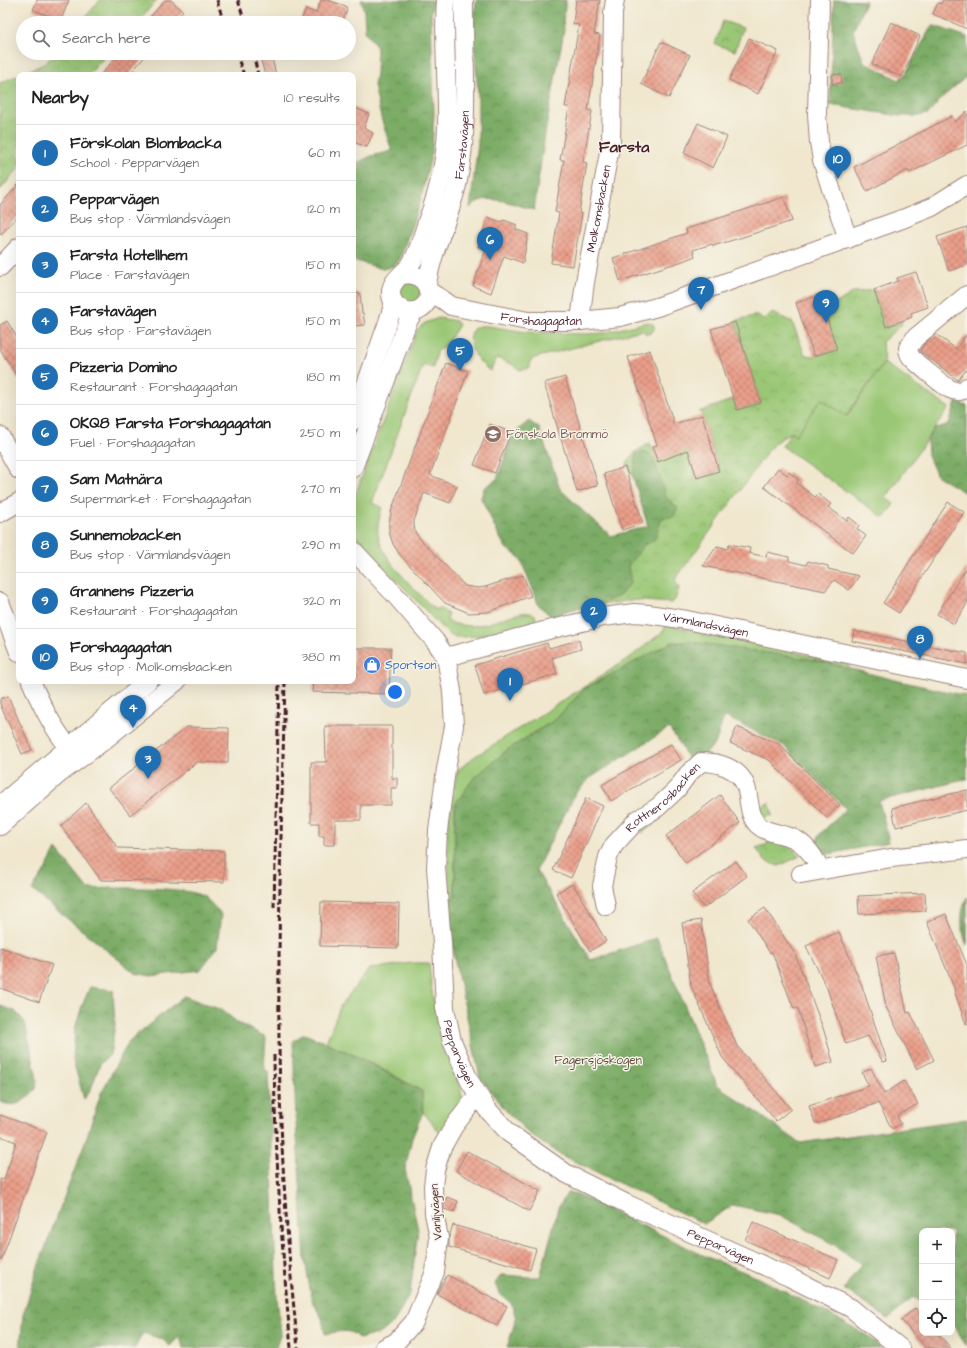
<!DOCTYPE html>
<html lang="en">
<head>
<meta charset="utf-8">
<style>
	:root { --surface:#fff; --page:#f6f6f6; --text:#222; --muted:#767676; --line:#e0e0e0; --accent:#1f6fb2 }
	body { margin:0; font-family:"Architects Daughter",sans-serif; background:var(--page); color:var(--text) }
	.controls { position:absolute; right:12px; bottom:12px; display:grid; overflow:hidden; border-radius:8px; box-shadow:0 4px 16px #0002 }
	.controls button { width:36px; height:36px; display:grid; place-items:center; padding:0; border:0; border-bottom:1px solid var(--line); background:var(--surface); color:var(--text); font:20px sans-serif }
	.you { position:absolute; left:395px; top:692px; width:14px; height:14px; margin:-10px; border:3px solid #fff; border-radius:50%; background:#1a73e8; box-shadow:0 0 0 6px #1a73e833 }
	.badge { display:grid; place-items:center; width:26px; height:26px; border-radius:50%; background:var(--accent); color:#fff; font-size:13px; font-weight:700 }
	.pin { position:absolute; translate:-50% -33px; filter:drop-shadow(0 1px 2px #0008) }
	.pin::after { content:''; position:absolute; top:21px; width:14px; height:12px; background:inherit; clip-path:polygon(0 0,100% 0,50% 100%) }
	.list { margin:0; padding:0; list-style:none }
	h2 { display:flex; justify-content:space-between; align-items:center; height:52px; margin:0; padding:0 16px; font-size:17px }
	h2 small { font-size:13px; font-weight:400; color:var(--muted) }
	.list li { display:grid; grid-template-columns:26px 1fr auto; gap:12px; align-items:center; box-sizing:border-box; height:56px; padding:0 16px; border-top:1px solid var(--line) }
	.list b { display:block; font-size:15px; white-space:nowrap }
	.list p { margin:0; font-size:13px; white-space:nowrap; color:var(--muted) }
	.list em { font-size:13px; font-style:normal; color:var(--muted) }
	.icon { flex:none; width:22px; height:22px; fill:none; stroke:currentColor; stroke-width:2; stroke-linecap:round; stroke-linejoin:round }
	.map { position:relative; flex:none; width:967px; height:1348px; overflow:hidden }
	.search { position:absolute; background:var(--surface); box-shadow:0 4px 16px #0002; left:16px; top:16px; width:340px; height:44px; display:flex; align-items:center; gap:10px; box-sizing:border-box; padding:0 14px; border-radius:22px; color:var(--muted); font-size:15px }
	.panel { position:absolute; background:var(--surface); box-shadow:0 4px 16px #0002; left:16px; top:72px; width:340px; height:612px; border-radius:8px }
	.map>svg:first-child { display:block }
	.grass { fill:#9ac775; stroke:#727350 }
	.forest { fill:url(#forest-crowns); stroke:#626648 }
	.park { fill:url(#park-crowns); stroke:#727350 }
	.building { fill:url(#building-cross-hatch) }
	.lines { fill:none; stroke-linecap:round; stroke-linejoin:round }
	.minor-casing { stroke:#9d837c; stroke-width:20 }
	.minor { stroke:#fff; stroke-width:18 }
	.rail { stroke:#4a1f2b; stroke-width:3; stroke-dasharray:6 3; stroke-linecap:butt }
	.labels { text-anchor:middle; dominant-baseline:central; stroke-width:3; stroke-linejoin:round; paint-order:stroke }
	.street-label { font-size:12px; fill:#4a1f2b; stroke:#f7f3e8 }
	.education-label { font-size:12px; fill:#785e54; stroke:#f7f3e8; text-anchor:start }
	.shop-label { font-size:12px; fill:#366cbe; stroke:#f7f3e8; text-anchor:start }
	.park-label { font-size:12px; fill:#625141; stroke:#f7f3e8 }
	.district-label { font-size:16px; font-weight:bold; fill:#4a1f2b; stroke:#f7f3e8 }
</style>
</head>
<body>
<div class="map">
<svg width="967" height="1348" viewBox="0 0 967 1348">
	<defs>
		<pattern id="forest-crowns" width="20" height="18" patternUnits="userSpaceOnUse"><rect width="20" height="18" fill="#7bac66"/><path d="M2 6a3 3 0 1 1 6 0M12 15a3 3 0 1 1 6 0" fill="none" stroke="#678b54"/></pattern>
		<pattern id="park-crowns" width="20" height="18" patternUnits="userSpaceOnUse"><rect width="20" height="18" fill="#9ac775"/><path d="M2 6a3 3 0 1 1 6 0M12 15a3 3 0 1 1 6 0" fill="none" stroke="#86aa65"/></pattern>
		<pattern id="building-cross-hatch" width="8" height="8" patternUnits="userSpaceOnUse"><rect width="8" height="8" fill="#ea9f8a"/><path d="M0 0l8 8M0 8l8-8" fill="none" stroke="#c08171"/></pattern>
	</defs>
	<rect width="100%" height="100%" fill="#f7f3e8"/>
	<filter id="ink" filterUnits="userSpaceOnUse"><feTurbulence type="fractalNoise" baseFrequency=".025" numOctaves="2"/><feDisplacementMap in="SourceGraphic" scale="8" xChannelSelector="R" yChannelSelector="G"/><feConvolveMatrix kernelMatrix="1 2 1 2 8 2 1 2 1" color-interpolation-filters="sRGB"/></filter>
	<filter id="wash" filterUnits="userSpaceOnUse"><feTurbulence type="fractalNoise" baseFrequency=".012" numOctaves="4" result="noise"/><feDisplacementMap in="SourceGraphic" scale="16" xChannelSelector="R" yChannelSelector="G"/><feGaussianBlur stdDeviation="0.9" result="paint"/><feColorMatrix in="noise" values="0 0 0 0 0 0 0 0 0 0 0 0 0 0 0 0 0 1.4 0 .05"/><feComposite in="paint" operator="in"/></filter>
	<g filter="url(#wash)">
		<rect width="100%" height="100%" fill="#f0e7ce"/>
		<!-- grass -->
		<path class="grass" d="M400 293a10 10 0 1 1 20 0a10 10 0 1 1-20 0Z
			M439 318 456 321 459 325 448 342 437 352 433 368 423 365 372 503 382 507C380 515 377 526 378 534 381 559 418 592 435 610L439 608 448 614 447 621C458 626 472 627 484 624 498 622 523 607 535 615L536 620 533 623C516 627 467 641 452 636 449 635 447 633 445 631L408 592 366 549 353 533V501L416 333C422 322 428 322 439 318Z
			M648 322 654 325V330L651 333 646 334 642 330 534 358 530 362V368L520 370 513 365 497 358 490 371C477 361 464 344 474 328L480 326H488L526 332 585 334 603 333Z
			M884 363 949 408 886 498 894 504 884 518 782 446 792 432 796 435 821 399 847 416Z
			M667 625 849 664V668L816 660 624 669 584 689 556 719 507 750 455 804V897L450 900 447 832 455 781 458 770 474 757 628 659 660 634Z
			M656 810 662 818 642 833 636 825Z
			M412 963H429L432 992 438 1023 449 1052 461 1090 463 1105 441 1134 423 1112 422 1091 369 1062 326 1042 341 1005 369 969Z"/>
		<!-- forest -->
		<path class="forest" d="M361 0H433L431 16 434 113 432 152 420 202 400 259 394 266 383 269 353 260V165L371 156 392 151 381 118 374 85 376 74 377 48 365 31 364 11Z
			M476 0H566L563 20 564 30 545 134 534 210C520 206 490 194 477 202 475 203 472 206 470 208L478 144V94L473 31Z
			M834 0 866 1 853 31 864 62 899 80 906 73 932 25 967 37V76L944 96 928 114 918 116H900L830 105Z
			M956 402 967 406V494L937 476 928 456 927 440 934 429 949 424Z
			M529 421 539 428 560 489 585 513 611 536 648 526 633 477 636 454 644 452 653 457 666 497 678 508 673 517 662 518 655 539 643 546 631 582 619 596 596 606 569 610 552 617 538 605 536 597 520 558 506 548 499 536 481 498 484 488 497 479 513 434Z
			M672 642H694L816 660 899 681 967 696V779L879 801 889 842 819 856 815 845 820 834 846 809 783 745 724 716 716 742 704 756 689 761 680 744 669 728 590 778 575 794 536 870 591 960 657 938 717 1085 800 1143 967 1119V1346L952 1323V1231H922V1302L913 1297 888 1319 844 1289 861 1264 833 1244 780 1215 733 1205 704 1224 559 1154 532 1136 507 1112 480 1078 454 956 450 900 455 896V804L473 779 507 750 556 719 584 689Z
			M56 849 88 889C113 888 188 885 206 898 211 903 216 909 221 914L217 948 200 970 151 976 135 973 32 890 43 874Z
			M967 897V946C961 928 959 915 967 897Z
			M90 987 113 990 115 1025 110 1055 100 1064 91 1089 84 1099 73 1060 75 1029 82 1006Z
			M184 996 222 1010 238 1023 266 1037 264 1069 268 1071 277 1298 281 1333 276 1348H183L180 1336 170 1346 162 1339 143 1333 135 1348H20L23 1315 39 1264 85 1142 101 1093 129 1041Z
			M0 1006 15 1011 25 1022 37 1079 36 1089C23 1101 19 1109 0 1102Z
			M304 1034C345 1049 383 1070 422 1092L423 1112 412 1138 405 1169 418 1230 410 1293 394 1322 381 1333 359 1339C350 1327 339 1332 325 1334L322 1318 312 1301 305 1260 296 1121 293 1041Z
			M568 1192 577 1194 707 1257 759 1278 823 1311 870 1337 881 1348H507L516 1318 511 1303 501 1295 495 1284 501 1275C514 1275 527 1278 540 1277L558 1208Z"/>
		<!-- park -->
		<path class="park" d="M100 0H157L136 23H80Z
			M723 21 743 28 735 51 715 44Z
			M54 53H108L88 75H19V168L0 190V83L46 63Z
			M874 290 886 327 901 321 902 324 882 342 884 363 846 416 821 399 796 435 792 432 774 443 675 580 679 588 675 600 671 603 632 600 596 606 619 596 631 582 628 566 643 546 655 539 662 518 673 517 678 508 666 497 653 457 644 452 636 454 633 477 627 464 635 452 650 443 658 462 675 455 670 441 683 434 697 478 719 471 702 415 699 412 734 399 737 410 761 403 735 321 757 315 763 320 773 313 792 322 805 355 814 356 836 349 824 311 854 292Z
			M769 803 773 815 764 818 760 807Z
			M766 837 791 847 800 856 779 866 765 861 756 848 768 844Z"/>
		<g id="blocks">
			<!-- building -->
			<path class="building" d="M37 0H69L61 20 33 10Z
				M165 0H171L183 11 173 23H145Z
				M321 0H327L346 6 347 11 341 23H300L306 9 316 13Z
				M576 0H600L594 34 600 35 588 110 592 111 583 162 587 163 579 213 582 214 573 266 551 263 559 213 555 212 564 160H560L569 107H565L579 25 573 24Z
				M943 0H967V29L933 14 938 3 941 4Z
				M891 22 920 36 902 77 872 64Z
				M749 38 778 51 758 94 729 80Z
				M661 42 690 55 669 98 641 84Z
				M120 53H148L129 75H100Z
				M271 54 276 75H265L260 57Z
				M841 74 842 83 832 84V75Z
				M353 107 369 114 364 128 373 133 367 147 353 142Z
				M967 111V145L909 173 908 170 867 191 854 167 952 116 955 122Z
				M698 123 727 137 713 168 684 153Z
				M19 184V215L0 235V205Z
				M784 197 792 221 743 237 713 246 712 244 693 250 695 256 683 261 620 281 613 258 687 233 686 229Z
				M488 217 501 222 504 220 517 225 515 229 528 234 523 263 504 256 491 293 473 286 486 249 478 247Z
				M967 227V265L949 271 937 237Z
				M916 272 928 307 911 313 912 317 886 327 874 290 898 281 897 278Z
				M353 293H360L362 313H363L365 325 353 326Z
				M819 295 837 349 814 356 796 303Z
				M7 321 19 341V380L0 349V325Z
				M735 322 761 403 737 410 711 329Z
				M936 334 956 349 967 334V369L958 380 920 351 925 343Z
				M650 350 674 424 702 415 719 471 697 478 688 450 658 462 652 447 657 445 628 357Z
				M446 363 468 371 430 475 457 486 450 503 424 493 414 521V525L415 532 420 539 465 586 478 588 485 587 523 575 531 596 488 612 469 613 445 603 400 555 393 544 389 532V523L392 509Z
				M565 377 598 485 577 492 544 383Z
				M490 424 511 432 495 473 474 465Z
				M625 467 643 523 622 530 604 474Z
				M778 468 787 475 789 472 799 480 796 483 815 497 818 494 831 504 828 507 847 521 849 517 859 525 857 529 866 536 853 553 764 487Z
				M948 502 964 512 899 613 883 603Z
				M729 544 750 548 749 553 766 557 767 552 789 557V561L806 565 808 561 828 566V569L859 576 849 590 834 580 825 591 703 566 717 546 728 549Z
				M967 567V604L954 624 937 614Z
				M854 631 967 653V664L852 641Z
				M579 640 581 649 552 658 557 674 484 695 475 665 547 643 549 648Z
				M353 648H391L389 694 312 692 313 681H353Z
				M8 696 32 750 22 754 0 704V699Z
				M325 726H392V778H397V788H391V805H361V820H335V845H324V836H319V823H311V762H326Z
				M187 727 229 728 228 763 197 762 130 815 109 788Z
				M737 727 779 744 840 805 827 818 769 760 730 743Z
				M671 744 681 760 611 801 602 785Z
				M967 790V810L896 827 892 808Z
				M720 795 740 823 686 863 666 836Z
				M586 798 603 806 571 878 553 870Z
				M86 803 118 848 224 851V882L101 880 61 826Z
				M736 861 747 876 704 908 692 893Z
				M573 884 606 941 590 951 556 893Z
				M925 893 926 911 859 914 858 896Z
				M321 902 399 904 398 948 320 946Z
				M765 908 795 954 824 1031 833 1062 815 1067 798 1008 794 1009 772 952 770 953 748 919Z
				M946 914 967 965V1024H966L954 990H955L927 922Z
				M701 920 710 984 737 1046 791 1109 776 1121 722 1057 691 986 682 923Z
				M839 932 862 986 887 1061 883 1062 868 1036 846 1044 827 988 806 946Z
				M0 947 52 965 39 1002 0 988Z
				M894 953 907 1013 910 1012 934 1060 917 1069 886 1007 876 956Z
				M871 1068 884 1094 904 1081 918 1104 897 1116 901 1124 892 1129 878 1103 819 1123H815L809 1106 869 1086 862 1073Z
				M0 1115 47 1132 1 1261H0V1179L4 1180 16 1142 0 1136Z
				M467 1151 540 1191 529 1211 456 1171Z
				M447 1197 458 1201 454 1212 444 1209V1203Z
				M753 1222 838 1260 830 1278 745 1240Z
				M453 1225 536 1249 530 1270 449 1247V1237Z
				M447 1275 507 1306 497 1326 437 1294Z
				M915 1308 922 1316V1333H937L951 1348H926L901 1320Z"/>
		</g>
	</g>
	<g filter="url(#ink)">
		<use href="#blocks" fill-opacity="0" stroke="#9d837c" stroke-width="1"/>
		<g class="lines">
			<!-- minor casing -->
			<g class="minor-casing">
				<g id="minor">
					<path d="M820 0 817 114 819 142 822 160 834 198 848 239"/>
					<path d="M0 267 19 247"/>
					<path d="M403 275C428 270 438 301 418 310 406 315 391 306 391 293 390 280 406 273 412 262 420 249 423 233 428 219 439 190 446 159 447 127 448 85 443 42 446 0"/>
					<path id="s1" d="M427 285C432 248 451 216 458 180 470 121 463 59 464 0"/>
					<path id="s2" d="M428 291C436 296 445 300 451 306L528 321H580L620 317 657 307 905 218 932 207 967 185"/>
					<path d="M967 295 915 338 908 348C908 351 909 354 911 357 915 362 944 386 950 389 956 392 963 392 967 387"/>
					<path id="s3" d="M580 321 585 282 611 142 613 13 615 0"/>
					<path d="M353 421 388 322 394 302"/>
					<path d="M0 436 19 470"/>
					<path d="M353 468 408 321 414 311"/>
					<path d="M0 513 19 502"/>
					<path id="s4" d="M353 550 397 597 435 641 446 657 452 691 454 726 446 769 438 831 436 868 442 943 445 1008 452 1041 469 1080 487 1109 509 1133 567 1174 627 1204 789 1277 851 1308 900 1348"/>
					<path d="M0 602 19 652"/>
					<path id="s5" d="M446 657 548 630 603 617 634 613 648 614 687 620 967 679"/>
					<path d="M31 681C43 709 56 734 77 757"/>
					<path d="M0 805 148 681"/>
					<path d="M0 826 59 774 102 742 177 681"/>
					<path d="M801 874 891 858 967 849"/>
					<path id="s6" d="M606 906 602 886 608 857 614 845 637 820 658 807 677 789 688 774 701 762C718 762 740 768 746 787 750 799 748 816 758 825 765 832 778 833 787 836 803 840 814 856 821 870"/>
					<path d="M384 1348 396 1342 414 1322 435 1272 439 1238 434 1213 433 1186 435 1170 442 1147 454 1126 478 1095"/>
				</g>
			</g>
			<!-- minor -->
			<use href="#minor" class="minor"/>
			<!-- rail -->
			<path class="rail" d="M217 0 224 23
				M238 0 245 23
				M236 53 244 75
				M253 53 258 75
				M285 681C282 801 278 920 279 1040 280 1143 287 1246 298 1348
				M274 907 279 681
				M274 1055C275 1153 282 1250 291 1348"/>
		</g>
	</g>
	<!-- icons -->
	<defs>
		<g id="school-disc" transform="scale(0.9)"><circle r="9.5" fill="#8d6e63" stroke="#f7f3e8"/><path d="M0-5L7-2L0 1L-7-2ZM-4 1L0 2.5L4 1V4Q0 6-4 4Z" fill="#fff"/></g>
		<g id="shop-disc" transform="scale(0.9)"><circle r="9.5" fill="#3f7fe0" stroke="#f7f3e8"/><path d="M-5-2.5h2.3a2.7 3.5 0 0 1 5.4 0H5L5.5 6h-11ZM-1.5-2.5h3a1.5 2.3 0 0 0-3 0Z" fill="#fff"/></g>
	</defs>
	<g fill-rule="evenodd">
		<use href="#school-disc" x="493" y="434"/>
		<use href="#shop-disc" x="372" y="665"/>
	</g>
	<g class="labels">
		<!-- street labels -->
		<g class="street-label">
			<text stroke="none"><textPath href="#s1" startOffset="145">Farstavägen</textPath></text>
			<text stroke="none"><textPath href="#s3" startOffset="114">Molkomsbacken</textPath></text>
			<text stroke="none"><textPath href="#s2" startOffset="119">Forshagagatan</textPath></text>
			<text stroke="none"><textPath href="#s5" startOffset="266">Värmlandsvägen</textPath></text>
			<text stroke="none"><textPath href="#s6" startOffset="132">Rottnerosbacken</textPath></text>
			<text stroke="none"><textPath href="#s4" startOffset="543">Pepparvägen</textPath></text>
			<text transform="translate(436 1212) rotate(-94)">Vaniljvägen</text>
			<text stroke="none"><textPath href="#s4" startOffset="879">Pepparvägen</textPath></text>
		</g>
		<!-- education labels -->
		<g class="education-label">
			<text x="506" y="434">Förskola Brommö</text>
		</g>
		<!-- shop labels -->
		<g class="shop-label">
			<text x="385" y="665">Sportson</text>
		</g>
		<!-- park labels -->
		<g class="park-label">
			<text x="598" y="1060">Fagersjöskogen</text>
		</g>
		<!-- district labels -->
		<g class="district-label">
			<text x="624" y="147">Farsta</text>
		</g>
	</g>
</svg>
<div class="controls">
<button>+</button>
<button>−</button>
<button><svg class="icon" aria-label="locate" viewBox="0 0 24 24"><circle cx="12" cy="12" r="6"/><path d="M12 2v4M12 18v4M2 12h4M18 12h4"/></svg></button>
</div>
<div class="you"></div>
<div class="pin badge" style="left:510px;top:701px">1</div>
<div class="pin badge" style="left:594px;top:631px">2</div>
<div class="pin badge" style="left:148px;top:779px">3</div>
<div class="pin badge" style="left:133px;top:728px">4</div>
<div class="pin badge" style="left:460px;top:371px">5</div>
<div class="pin badge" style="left:490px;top:260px">6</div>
<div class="pin badge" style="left:701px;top:310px">7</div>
<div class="pin badge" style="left:920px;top:659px">8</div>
<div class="pin badge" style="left:826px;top:323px">9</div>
<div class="pin badge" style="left:838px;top:179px">10</div>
<div class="search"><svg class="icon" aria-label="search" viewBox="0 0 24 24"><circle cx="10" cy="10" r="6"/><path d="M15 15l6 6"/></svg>Search here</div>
<section class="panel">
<h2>Nearby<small>10 results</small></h2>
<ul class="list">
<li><span class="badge">1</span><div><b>Förskolan Blombacka</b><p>School · Pepparvägen</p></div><em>60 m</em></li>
<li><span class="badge">2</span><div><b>Pepparvägen</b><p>Bus stop · Värmlandsvägen</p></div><em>120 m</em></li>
<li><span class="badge">3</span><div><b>Farsta Hotellhem</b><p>Place · Farstavägen</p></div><em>150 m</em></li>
<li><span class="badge">4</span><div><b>Farstavägen</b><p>Bus stop · Farstavägen</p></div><em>150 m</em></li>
<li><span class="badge">5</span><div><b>Pizzeria Domino</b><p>Restaurant · Forshagagatan</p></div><em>180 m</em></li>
<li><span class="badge">6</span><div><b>OKQ8 Farsta Forshagagatan</b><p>Fuel · Forshagagatan</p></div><em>250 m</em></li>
<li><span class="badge">7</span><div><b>Sam Matnära</b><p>Supermarket · Forshagagatan</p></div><em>270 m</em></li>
<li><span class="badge">8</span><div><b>Sunnemobacken</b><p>Bus stop · Värmlandsvägen</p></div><em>290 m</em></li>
<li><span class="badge">9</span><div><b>Grannens Pizzeria</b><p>Restaurant · Forshagagatan</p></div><em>320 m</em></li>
<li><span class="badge">10</span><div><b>Forshagagatan</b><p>Bus stop · Molkomsbacken</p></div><em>380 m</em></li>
</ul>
</section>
</div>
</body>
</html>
